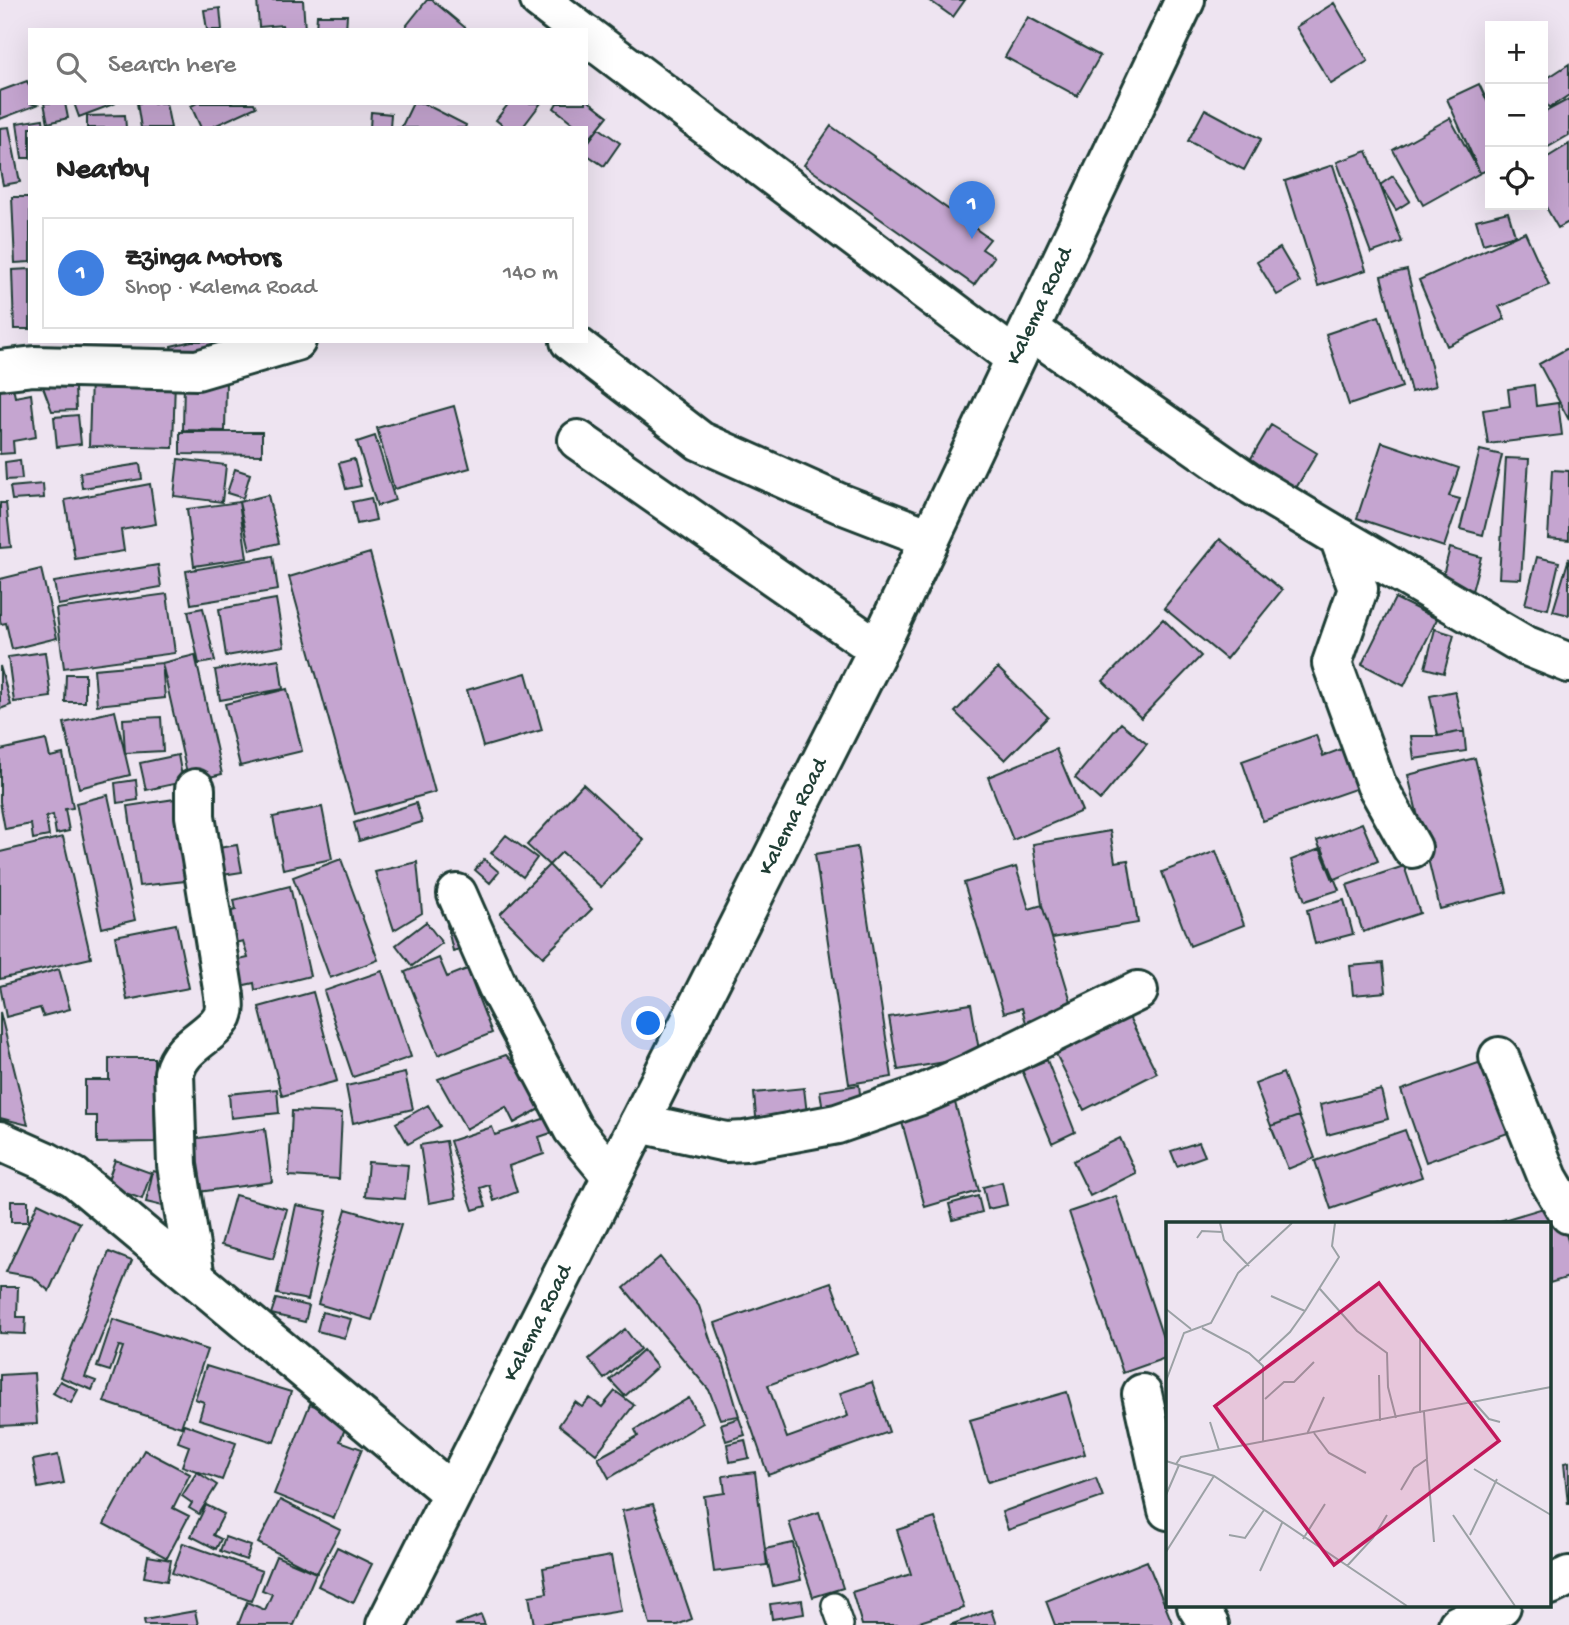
<!DOCTYPE html>
<html lang="en">
<head>
<meta charset="utf-8">
<style>
	:root { --surface:#fff; --page:#f2f2f2; --text:#222; --muted:#767676; --line:#e0e0e0; --accent:#1a73e8 }
	body { margin:0; font-family:"Gochi Hand",sans-serif; background:var(--page); color:var(--text) }
	.controls { position:absolute; right:21px; top:21px; display:grid; overflow:hidden; border-radius:0px; box-shadow:0 7px 28px #0002 }
	.controls button { width:63px; height:63px; display:grid; place-items:center; padding:0; border:0; border-bottom:2px solid var(--line); background:var(--surface); color:var(--text); font:35px sans-serif }
	.you { position:absolute; left:649px; top:1024px; width:24px; height:24px; margin:-18px; border:5px solid #fff; border-radius:50%; background:#1a73e8; box-shadow:0 0 0 10px #1a73e833 }
	.badge { display:grid; place-items:center; width:46px; height:46px; border-radius:50%; background:var(--accent); color:#fff; font-size:23px; font-weight:700 }
	.pin { position:absolute; translate:-50% -58px; filter:drop-shadow(0 2px 4px #0008) }
	.pin::after { content:''; position:absolute; top:37px; width:24px; height:21px; background:inherit; clip-path:polygon(0 0,100% 0,50% 100%) }
	.list { margin:0; padding:0; list-style:none }
	h2 { display:flex; justify-content:space-between; align-items:center; height:91px; margin:0; padding:0 28px; font-size:30px }
	h2 small { font-size:23px; font-weight:400; color:var(--muted) }
	.list li { display:grid; grid-template-columns:46px 1fr auto; gap:21px; align-items:center; box-sizing:border-box; height:112px; margin:0 14px 14px; padding:0 14px; border:2px solid var(--line); border-radius:0px }
	.list b { display:block; font-size:26px; white-space:nowrap }
	.list p { margin:0; font-size:23px; white-space:nowrap; color:var(--muted) }
	.list em { font-size:23px; font-style:normal; color:var(--muted) }
	.icon { flex:none; width:38px; height:38px; fill:none; stroke:currentColor; stroke-width:2; stroke-linecap:round; stroke-linejoin:round }
	.map { position:relative; flex:none; width:1569px; height:1625px; overflow:hidden }
	.search { position:absolute; background:var(--surface); box-shadow:0 7px 28px #0002; left:28px; top:28px; width:560px; height:77px; display:flex; align-items:center; gap:18px; box-sizing:border-box; padding:0 24px; border-radius:0px; color:var(--muted); font-size:26px }
	.panel { position:absolute; background:var(--surface); box-shadow:0 7px 28px #0002; left:28px; top:126px; width:560px; height:217px; border-radius:0px }
	.map>svg:first-child { display:block }
	.building { fill:#c5a5d0; stroke:#1f3d34; stroke-width:2 }
	.lines { fill:none; stroke-linecap:round; stroke-linejoin:round }
	.service-casing { stroke:#1f3d34; stroke-width:28 }
	.minor-casing { stroke:#1f3d34; stroke-width:44 }
	.tertiary-casing { stroke:#1f3d34; stroke-width:44 }
	.service { stroke:#fff; stroke-width:23 }
	.minor { stroke:#fff; stroke-width:38 }
	.tertiary { stroke:#fff; stroke-width:38 }
	.labels { text-anchor:middle; dominant-baseline:central; stroke-width:5; stroke-linejoin:round; paint-order:stroke }
	.street-label { font-size:23px; fill:#1f3d34; stroke:#fff }
	.inset-road { fill:none; stroke:#9ba1a5; stroke-width:2 }
	.view { fill:#c2185b; fill-opacity:0.15; stroke:#c2185b; stroke-width:3.5 }
	.inset-edge { fill:none; stroke:#1f3d34; stroke-width:3.5 }
</style>
</head>
<body>
<div class="map">
<svg width="1569" height="1625" viewBox="0 0 1569 1625">
	<rect width="100%" height="100%" fill="#eee4f1"/>
	<filter id="ink" filterUnits="userSpaceOnUse"><feTurbulence type="fractalNoise" baseFrequency=".0143" numOctaves="2"/><feDisplacementMap in="SourceGraphic" scale="14" xChannelSelector="R" yChannelSelector="G"/><feConvolveMatrix kernelMatrix="1 2 1 2 8 2 1 2 1" color-interpolation-filters="sRGB"/></filter>
	<g filter="url(#ink)">
		<!-- building -->
		<path class="building" d="M257 0H303L305 30H283L282 25 259 27Z
			M427 0H432L468 30H403Z
			M929 0H965L953 17Z
			M1334 3 1368 61 1331 84 1296 27Z
			M220 8 222 30H207L204 10Z
			M317 15H347L346 30H316Z
			M1028 17 1100 56 1077 96 1005 57Z
			M1569 64V95L1549 108 1543 98V81Z
			M27 81 30 87V103L37 105 0 119V91Z
			M1479 84 1490 107V169L1480 173 1447 99Z
			M586 99 608 116 591 137 586 133V128H579L554 108 557 103H586Z
			M1569 99V135L1543 150V113Z
			M44 103H65L68 118 48 123Z
			M74 103H116L79 117Z
			M137 103H166L171 128H141Z
			M197 103H254L256 107 210 128H201L191 106Z
			M413 103H423L466 125 465 128H401Z
			M509 103H541L522 128H506L496 120Z
			M1205 109 1261 139 1244 170 1188 141Z
			M371 112 391 114 390 128H370Z
			M125 115 126 128H87V116Z
			M1450 118 1480 173 1423 205 1393 150Z
			M43 119 44 128H30V158H22L17 123Z
			M831 126 990 239 982 249 994 257 974 285 804 165Z
			M9 127 20 182 3 185 0 170V128Z
			M599 128 620 143 604 166 586 154V145Z
			M1569 144V222L1558 228 1543 202V160Z
			M1367 151 1402 242 1371 253 1337 162Z
			M1333 165 1366 270 1318 286 1285 181Z
			M1393 176 1410 201 1396 210 1380 185Z
			M12 197H30V262L15 263Z
			M1508 212 1515 235 1483 244 1476 220Z
			M1525 232 1549 285 1499 307 1505 319 1447 346 1419 280Z
			M1280 248 1300 282 1277 295 1257 262Z
			M30 269V329H14L12 270Z
			M1407 270 1436 386 1411 392 1381 276Z
			M1379 316 1402 387 1349 405 1326 334Z
			M192 341H213L216 354 174 364 171 346Z
			M1568 348 1569 350V420L1539 364Z
			M88 375V387L75 388 76 410 52 411 39 376Z
			M91 377 175 379 173 448 89 446Z
			M184 381H226L225 431 183 430Z
			M1534 385 1536 406 1558 403 1562 435 1488 444 1483 410 1510 406 1508 389Z
			M13 387 15 397 31 394 36 437 13 441 14 453 0 454V389Z
			M454 406 470 468 394 489 377 428Z
			M78 415 81 444 57 447 54 417Z
			M1271 425 1317 453 1293 493 1247 465Z
			M180 432H262V455L180 454Z
			M375 436 395 500 377 506 357 442Z
			M1382 442 1459 468 1449 496 1460 499 1444 547 1357 518Z
			M1480 450 1502 455 1483 535 1460 529Z
			M1506 458 1529 459 1521 579 1499 578Z
			M178 459 226 465 222 502 174 496Z
			M354 459 361 486 346 489 339 463Z
			M20 460 22 479 6 480 5 462Z
			M140 464 142 479 82 488 80 473Z
			M235 469 250 474 243 498 227 493Z
			M1552 470 1569 471V540L1548 538Z
			M43 484 44 498 12 500 10 487Z
			M150 484 156 524 121 530 124 551 75 559 65 500Z
			M268 495 279 543 250 550 239 502Z
			M371 498 376 520 357 524 352 502Z
			M239 502 247 558 194 566 187 509Z
			M0 503H6L11 547 0 548Z
			M1220 539 1282 590 1226 659 1164 608Z
			M1450 548 1481 557 1472 591 1441 583Z
			M370 553 435 792 355 814 289 577Z
			M273 556 278 590 191 604 186 571Z
			M1537 557 1559 562 1548 609 1525 604Z
			M1569 558V615L1553 611Z
			M158 565 161 587 58 605 54 582Z
			M41 569 57 638 12 649 6 623 1 624 0 620V579Z
			M167 594 175 653 64 668 56 609Z
			M1395 598 1437 619 1404 686 1362 664Z
			M276 599 284 646 226 656 219 609Z
			M203 608 215 661 199 664 188 611Z
			M1163 619 1201 656 1141 718 1103 681Z
			M1435 629 1454 635 1444 673 1425 668Z
			M45 652 51 697 14 702 8 657Z
			M195 655 222 774 189 782 162 663Z
			M279 659 283 689 220 700 215 670Z
			M162 663 165 698 97 705 94 669Z
			M0 666 11 705 0 709Z
			M998 668 1048 717 1005 760 955 712Z
			M526 673 542 730 483 747 467 690Z
			M66 674H85V702H65Z
			M287 689 302 751 240 766 225 704Z
			M1455 691 1464 731 1438 736 1430 696Z
			M115 711 130 775 79 788 64 723Z
			M161 717 163 751 125 753 123 719Z
			M1121 723 1147 744 1100 800 1075 778Z
			M1464 731 1466 751 1414 759 1411 736H1438Z
			M1316 735 1323 756 1347 747 1361 787 1263 821 1242 761Z
			M46 740 50 757 63 754 73 808 65 809 69 831 56 834 53 815 46 817 49 836 33 839 31 824 5 829 0 802V750Z
			M1056 749 1082 811 1013 840 988 777Z
			M178 755 183 782 146 790 140 763Z
			M1475 758 1507 892 1440 909 1408 775Z
			M136 780 138 800 117 803 115 783Z
			M583 784 644 840 601 887 562 852 549 865 527 845Z
			M108 795 135 920 102 928 76 803Z
			M175 799 185 881 139 886 128 806Z
			M416 803 422 822 359 841 354 823Z
			M322 807 332 859 283 869 273 817Z
			M1362 823 1378 861 1333 880 1317 841Z
			M1110 831 1115 862 1128 860 1138 923 1052 938 1042 905 1033 844Z
			M506 835 537 858 523 877 491 853Z
			M63 837 91 958 0 979V852Z
			M237 845 242 872 222 875 218 848Z
			M857 847 892 1077 849 1084 815 854Z
			M1322 848 1339 890 1305 901 1291 860Z
			M1216 851 1244 925 1190 946 1162 872Z
			M341 859 378 960 330 978 293 877Z
			M484 859 499 872 490 883 475 870Z
			M417 862 422 913 394 930 375 872Z
			M549 865 592 909 543 957 500 914Z
			M1404 866 1420 913 1363 932 1347 885Z
			M1016 867 1029 909 1042 905 1073 1008 1026 1023 1022 1008 1004 1013 964 883Z
			M290 886 310 976 255 990 254 983 240 986 235 961 248 958 243 941 231 944 223 913 236 910 234 900Z
			M1344 900 1353 934 1315 944 1307 910Z
			M459 919 469 946 453 951 447 925Z
			M426 922 442 943 412 966 396 945Z
			M176 924 189 988 127 1000 115 936Z
			M439 958 447 977 467 969 492 1033 438 1055 405 972Z
			M1383 963 1386 992 1353 995 1350 966Z
			M59 969 70 1009 43 1016 40 1008 6 1017 0 986Z
			M382 971 411 1057 353 1077 324 991Z
			M313 992 337 1081 282 1096 259 1007Z
			M971 1004 980 1056 898 1070 889 1017Z
			M1124 1007 1157 1073 1084 1110 1051 1044Z
			M0 1012 28 1125 0 1118Z
			M506 1055 529 1081 543 1107 514 1123 506 1107 466 1129 438 1079Z
			M109 1058H154V1065L160 1064V1091H154L155 1142 97 1143V1116H85V1080H109Z
			M1047 1060 1075 1132 1052 1143 1022 1070Z
			M1484 1061 1508 1133 1426 1162 1401 1090Z
			M405 1073 413 1109 353 1123 346 1086Z
			M1283 1073 1299 1116 1271 1126 1255 1084Z
			M859 1085 862 1112 824 1117 820 1091Z
			M804 1088 808 1123 757 1129 754 1093Z
			M277 1089 279 1113 231 1118 229 1094Z
			M1381 1090 1388 1119 1327 1135 1320 1105Z
			M954 1099 979 1191 925 1207 900 1115Z
			M428 1105 440 1126 408 1144 396 1123Z
			M292 1111 342 1113 339 1179 289 1176Z
			M1299 1116 1315 1158 1288 1169 1271 1126Z
			M549 1117 554 1132 539 1137 544 1154 509 1166 517 1192 494 1201 489 1185 480 1188 486 1206 473 1210 450 1141 492 1127 495 1135Z
			M265 1129 272 1182 198 1192 191 1139Z
			M1405 1130 1422 1177 1331 1209 1315 1161Z
			M1120 1138 1136 1173 1090 1196 1073 1161Z
			M446 1141 456 1198 429 1203 420 1145Z
			M1199 1142 1205 1156 1177 1166 1171 1151Z
			M115 1160 151 1173 142 1199 106 1186Z
			M368 1162 408 1165 405 1199 365 1196Z
			M153 1171 174 1176 167 1207 146 1202Z
			M1002 1182 1007 1205 988 1209 983 1187Z
			M235 1195 287 1209 273 1259 221 1245Z
			M978 1196 982 1212 953 1220 949 1204Z
			M1116 1196 1168 1353V1357L1123 1373 1069 1212Z
			M11 1201H28V1222H11Z
			M38 1203 80 1223 49 1291 33 1277 6 1272Z
			M1557 1204 1569 1244V1277L1550 1283V1224H1490Z
			M296 1205 327 1211 308 1300 277 1294Z
			M346 1209 401 1225 372 1320 318 1304Z
			M109 1252 132 1261 85 1377 96 1381 92 1390 60 1377Z
			M660 1257 699 1306 711 1342 724 1365 739 1416 720 1419 709 1390 624 1288Z
			M831 1282 857 1353 768 1385 787 1438 848 1416 840 1393 872 1382 889 1432 768 1475 715 1323Z
			M1 1287H18L17 1317H26L25 1334 0 1333Z
			M276 1299 309 1306 305 1322 271 1314Z
			M322 1312 351 1319 345 1338 317 1331Z
			M113 1319 207 1350 181 1427 104 1402 123 1347 119 1346 110 1371 97 1367Z
			M625 1329 640 1349 604 1379 589 1359Z
			M643 1350 657 1367 625 1396 610 1380Z
			M206 1366 291 1392 274 1442 199 1419 204 1402 195 1399Z
			M34 1373 37 1424 0 1426V1375Z
			M60 1381 78 1390 71 1403 53 1393Z
			M615 1391 634 1405 596 1454 559 1425 575 1402 582 1407 590 1398 602 1407Z
			M1067 1392 1085 1454 988 1482 970 1420Z
			M689 1398 703 1423 609 1478 598 1458 638 1436 635 1430Z
			M310 1404 349 1419 340 1441 362 1449 334 1518 274 1494Z
			M739 1418 745 1435 726 1441 721 1424Z
			M184 1424 236 1443 222 1480 182 1466 189 1446 178 1442Z
			M745 1440 749 1458 730 1462 727 1444Z
			M144 1450 190 1474 173 1508 189 1516 167 1558 104 1524Z
			M58 1455 64 1483 38 1488 33 1460Z
			M1569 1462V1504H1568L1564 1463Z
			M197 1472 217 1485 199 1514 189 1508 192 1503 182 1496Z
			M755 1472 767 1565 714 1572 704 1496 725 1493 723 1476Z
			M1096 1478 1103 1497 1008 1530 1002 1512Z
			M280 1500 340 1530 317 1573 258 1543Z
			M653 1504 692 1619 677 1625H650L622 1511Z
			M206 1505 224 1514 213 1535 221 1539 216 1549 191 1536Z
			M819 1512 843 1588 813 1597 789 1522Z
			M935 1518 964 1608 910 1625H862L852 1592 911 1574 897 1530Z
			M225 1537 251 1546 246 1560 220 1551Z
			M183 1543 262 1571 251 1601 172 1573Z
			M793 1543 801 1580 773 1586 765 1549Z
			M337 1547 372 1564 353 1603 318 1586Z
			M148 1556 171 1560 167 1581 144 1577Z
			M276 1556 316 1573 294 1625H238L247 1602 265 1610 272 1594 262 1590Z
			M611 1556 621 1611 534 1625 529 1596 547 1593 543 1568Z
			M1147 1561 1173 1625H1055L1046 1601Z
			M802 1600 804 1614 772 1619 770 1604Z
			M991 1610 996 1625H950Z
			M195 1611 198 1625H145L144 1620Z
			M481 1615 485 1625H455Z"/>
		<g class="lines">
			<!-- service casing -->
			<g class="service-casing">
				<path id="service" d="M834 1605 841 1625"/>
			</g>
			<!-- minor casing -->
			<g class="minor-casing">
				<path id="minor" d="M540 0 579 30
					M586 35 1015 358
					M1030 330 1252 485 1339 537 1358 589 1332 663 1376 784 1412 848
					M570 341 700 441 839 503 930 538
					M0 370 34 366 197 370 296 341
					M578 440 878 649
					M1339 537 1524 645 1569 663
					M195 789V816L224 995C224 1000 226 1007 224 1012 218 1035 181 1042 174 1073L177 1165 195 1278
					M457 894 498 987 573 1129 612 1176
					M1499 1057 1548 1178 1569 1214
					M639 1123 726 1142 745 1141 837 1124 918 1096 967 1075 1138 991
					M0 1141 45 1161 74 1177 452 1493
					M1142 1394 1168 1510
					M1197 1606 1209 1625"/>
			</g>
			<!-- tertiary casing -->
			<g class="tertiary-casing">
				<g id="tertiary">
					<path d="M1550 1585 1569 1576"/>
					<path id="s1" d="M386 1625 878 649 1185 0"/>
					<path d="M1458 1625 1501 1606"/>
				</g>
			</g>
			<!-- service -->
			<use href="#service" class="service"/>
			<!-- minor -->
			<use href="#minor" class="minor"/>
			<!-- tertiary -->
			<use href="#tertiary" class="tertiary"/>
		</g>
	</g>
	<g class="labels">
		<!-- street labels -->
		<g class="street-label">
			<text stroke="none"><textPath href="#s1" startOffset="1472">Kalema Road</textPath></text>
			<text stroke="none"><textPath href="#s1" startOffset="905">Kalema Road</textPath></text>
			<text stroke="none"><textPath href="#s1" startOffset="338">Kalema Road</textPath></text>
		</g>
	</g>
	<!-- overview -->
	<g transform="translate(1166 1222)">
		<rect width="385" height="385" fill="#eee4f1"/>
		<path class="inset-road" d="M54 1 58 18 83 44M31 16 36 9 56 10M154 67 191 109 221 131 222 165 230 196M0 87 25 107M139 89 173 35 166 24 169 1M36 106 83 131 97 144V220M254 113V191M93 139 124 110 139 89 105 74M213 153 214 199M0 159 18 111 45 101 72 51 126 1M99 177 118 160H128L148 140M308 180 323 197 334 200M44 200 53 228M148 211 163 231 200 251M141 212 158 175M261 238 268 320M0 239 48 254 241 384M10 242 15 235 385 165M308 247 385 293M235 268 248 246 261 237 258 190M0 273 13 243M287 293 349 384M63 313 79 316 98 288M304 313 331 257M137 317 159 282M0 330 48 254M181 344 207 316 221 293M94 349 116 301"/>
		<path class="view" d="M213 61 333 219 168 343 49 184Z"/>
		<rect width="385" height="385" class="inset-edge"/>
	</g>
</svg>
<div class="controls">
<button>+</button>
<button>−</button>
<button><svg class="icon" aria-label="locate" viewBox="0 0 24 24"><circle cx="12" cy="12" r="6"/><path d="M12 2v4M12 18v4M2 12h4M18 12h4"/></svg></button>
</div>
<div class="you"></div>
<div class="pin badge" style="left:972px;top:239px;background:#3f7fe0">1</div>
<div class="search"><svg class="icon" aria-label="search" viewBox="0 0 24 24"><circle cx="10" cy="10" r="6"/><path d="M15 15l6 6"/></svg>Search here</div>
<section class="panel">
<h2>Nearby<small></small></h2>
<ul class="list">
<li><span class="badge" style="background:#3f7fe0">1</span><div><b>Zzinga Motors</b><p>Shop · Kalema Road</p></div><em>140 m</em></li>
</ul>
</section>
</div>
</body>
</html>
